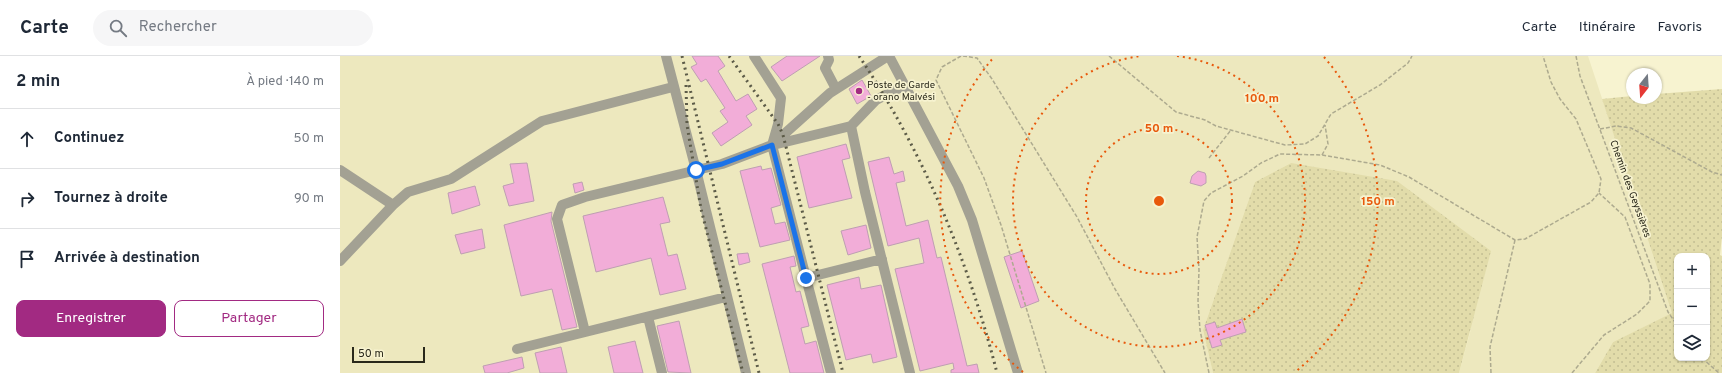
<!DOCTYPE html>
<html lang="fr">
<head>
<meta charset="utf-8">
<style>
	:root { --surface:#fff; --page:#f6f6f7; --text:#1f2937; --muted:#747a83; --line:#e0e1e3; --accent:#a22a82 }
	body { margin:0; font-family:Overpass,sans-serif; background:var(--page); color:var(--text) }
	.controls { position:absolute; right:12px; bottom:12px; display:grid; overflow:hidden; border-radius:8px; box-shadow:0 1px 3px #0004 }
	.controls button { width:36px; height:36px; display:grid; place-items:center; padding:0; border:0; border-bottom:1px solid var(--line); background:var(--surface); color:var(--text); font:20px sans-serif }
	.compass { position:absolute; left:1286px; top:12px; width:36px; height:36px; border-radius:50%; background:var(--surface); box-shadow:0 1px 3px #0004; rotate:197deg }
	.scale { position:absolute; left:12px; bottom:10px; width:73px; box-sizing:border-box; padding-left:4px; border:2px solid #2a291b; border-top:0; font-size:11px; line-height:14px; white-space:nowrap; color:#2a291b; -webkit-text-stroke:3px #f7f3d0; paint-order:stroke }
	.stop { position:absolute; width:12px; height:12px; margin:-9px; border:3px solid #1a73e8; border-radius:50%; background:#fff }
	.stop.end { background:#1a73e8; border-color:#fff; box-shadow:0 1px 4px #0008 }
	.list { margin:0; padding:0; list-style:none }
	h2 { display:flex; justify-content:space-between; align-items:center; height:52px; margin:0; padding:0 16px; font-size:17px }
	h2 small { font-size:13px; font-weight:400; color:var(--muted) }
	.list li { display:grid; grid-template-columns:26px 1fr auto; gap:12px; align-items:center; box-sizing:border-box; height:60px; padding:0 16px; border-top:1px solid var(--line) }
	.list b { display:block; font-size:15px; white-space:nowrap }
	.list em { font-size:13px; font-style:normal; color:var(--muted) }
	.actions { display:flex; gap:8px; padding:12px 16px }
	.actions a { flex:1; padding:9px 0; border:1px solid var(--accent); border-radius:8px; text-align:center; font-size:14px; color:var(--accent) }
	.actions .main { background:var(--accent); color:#fff }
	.icon { flex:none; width:22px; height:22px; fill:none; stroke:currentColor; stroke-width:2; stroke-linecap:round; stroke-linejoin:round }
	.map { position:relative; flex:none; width:1382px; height:317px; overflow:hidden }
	header { display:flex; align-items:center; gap:24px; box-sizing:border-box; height:56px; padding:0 20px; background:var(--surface); border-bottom:1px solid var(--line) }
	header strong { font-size:19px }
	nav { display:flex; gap:22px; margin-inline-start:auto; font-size:14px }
	.search { width:280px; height:36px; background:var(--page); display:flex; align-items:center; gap:10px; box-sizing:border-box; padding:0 14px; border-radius:22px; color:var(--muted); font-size:15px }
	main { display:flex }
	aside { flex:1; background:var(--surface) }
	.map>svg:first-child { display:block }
	.built { fill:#ede8be }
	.grass { fill:url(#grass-dots); fill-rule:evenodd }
	.building { fill:#f2add8; stroke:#be9fb2 }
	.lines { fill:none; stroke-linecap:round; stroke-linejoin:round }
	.path { stroke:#adaa8f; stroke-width:1.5; stroke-dasharray:4 2; stroke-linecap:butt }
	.minor { stroke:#a3a193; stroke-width:10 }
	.rail { stroke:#5c5b48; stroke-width:3; stroke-dasharray:2 4; stroke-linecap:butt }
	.route { stroke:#1a73e8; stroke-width:5 }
	.ring { fill:none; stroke:#e8590c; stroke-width:2; stroke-dasharray:2 4 }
	.poi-dot { fill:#a22a82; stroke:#f7f3d0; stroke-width:1.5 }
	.labels { text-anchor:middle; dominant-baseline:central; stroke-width:3.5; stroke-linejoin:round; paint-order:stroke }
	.poi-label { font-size:10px; fill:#2a291b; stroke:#f7f3d0; text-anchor:start }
	.street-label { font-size:10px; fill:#2a291b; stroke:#f7f3d0 }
	.centre { fill:#e8590c; stroke:#f7f3d0; stroke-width:2 }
	.ring-label { font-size:12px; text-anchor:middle; font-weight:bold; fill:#e8590c; stroke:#f7f3d0; stroke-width:3.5; stroke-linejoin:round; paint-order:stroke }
</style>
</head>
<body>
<header>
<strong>Carte</strong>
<div class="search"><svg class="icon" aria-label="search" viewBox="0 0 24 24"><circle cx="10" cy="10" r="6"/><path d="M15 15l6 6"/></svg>Rechercher</div>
<nav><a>Carte</a><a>Itinéraire</a><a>Favoris</a></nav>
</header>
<main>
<aside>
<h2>2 min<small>À pied · 140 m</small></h2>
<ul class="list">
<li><svg class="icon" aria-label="ahead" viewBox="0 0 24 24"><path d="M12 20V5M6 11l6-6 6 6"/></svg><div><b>Continuez</b></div><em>50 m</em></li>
<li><svg class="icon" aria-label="right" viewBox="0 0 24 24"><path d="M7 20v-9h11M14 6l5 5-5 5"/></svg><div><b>Tournez à droite</b></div><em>90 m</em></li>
<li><svg class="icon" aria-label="arrive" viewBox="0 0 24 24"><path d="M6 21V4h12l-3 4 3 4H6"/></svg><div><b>Arrivée à destination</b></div></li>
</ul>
<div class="actions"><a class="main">Enregistrer</a><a>Partager</a></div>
</aside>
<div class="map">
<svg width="1382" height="317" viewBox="0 0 1382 317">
	<defs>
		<pattern id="grass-dots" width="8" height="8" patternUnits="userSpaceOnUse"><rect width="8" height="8" fill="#e2dcaa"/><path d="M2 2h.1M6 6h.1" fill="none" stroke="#c2bd92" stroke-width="1.8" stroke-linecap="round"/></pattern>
	</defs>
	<rect width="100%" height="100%" fill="#f7f3d0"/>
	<!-- built -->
	<path class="built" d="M0 0H1248L1333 257 1273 286 1255 317H1119L1131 273 951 107 915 126 863 274 873 317H0Z"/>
	<!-- grass -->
	<path class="grass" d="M1382 33V180L1380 199 1382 200V317H1255L1273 286 1332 257 1262 43 1292 40V42H1316V38ZM1337 200H1367V302H1337Z
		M951 107 1057 125 1151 195 1119 317H873L863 274 915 126Z"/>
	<!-- building -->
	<path class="building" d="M352 0H378L385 10 378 15 396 45 408 38 417 53 406 60 412 69 381 90 372 77 388 66 380 55 385 52 366 23 361 26 351 11 357 8Z
		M447 0H480L442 25 431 11Z
		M522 24 531 40 517 48 509 33Z
		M506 88 510 102 502 104 512 142 469 152 457 101Z
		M549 101 554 118 563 115 565 125 556 127 566 170 588 164 597 202 601 201 627 310 637 308 639 317H611V314L614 313 613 307 580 315 555 213 584 207 579 182 548 190 528 106Z
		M187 107 194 145 169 150 163 130 174 127 170 108Z
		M421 110 422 114 431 112 441 149 431 152 435 168 445 166 450 184 420 191 400 115Z
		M858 115 865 117 866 120V127L861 130 850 127 852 120Z
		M242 126 244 134 235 137 233 128Z
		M135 130 140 149 112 158 108 137Z
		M323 141 330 166 320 168 328 200 337 198 346 233 320 239 311 202 256 216 243 160Z
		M212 156 211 165 237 271 222 274 212 233 181 240 164 169Z
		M526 169 531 192 508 199 501 175Z
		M142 173 145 192 121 198 115 179Z
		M682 195 699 245 681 252 664 201Z
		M408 197 410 206 399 209 397 198Z
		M454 200 456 210 450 211 456 236 460 235 469 270 461 272 465 288 476 285 484 317H450L422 208Z
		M519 221 521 233 541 229 557 301 533 307 531 298 506 304 487 229Z
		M902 263 906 276 880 284 882 289 872 292 865 269 875 266 877 272Z
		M339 265 351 317 328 316 317 270Z
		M295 285 303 317H274L268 291Z
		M221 291 227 317H200L195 297Z
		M182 301 184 312 167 317H145L143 310Z"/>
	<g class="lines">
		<!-- path -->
		<path class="path" d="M621 0 602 11 596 24 644 122 661 169 706 317
			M623 0 637 2 652 23 737 161 775 233 825 317
			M769 0 836 56 865 64 876 70 945 89 965 88 978 80 991 58 1040 29 1068 7 1072 0
			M1236 0 1240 20 1328 256 1337 269
			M1260 73 1276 70 1291 72 1372 116 1382 119
			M982 99 988 88 985 69
			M869 102 891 74
			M1362 302 1379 317
			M869 317 860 274 858 245 859 214 857 181 864 145 871 137 903 120 921 107 940 98 982 99 1040 109 1069 121 1175 184 1185 183 1251 146 1259 137 1261 123 1236 63 1220 43 1211 26 1203 0
			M1151 317 1150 291 1175 184
			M1232 317 1264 279 1297 258 1310 245V228L1285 161 1259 137"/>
		<!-- minor -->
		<path class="minor" d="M326 0 356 114 406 317
			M414 0 441 42 438 68 432 89 466 222 542 203
			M488 0 489 4 485 12 496 33
			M549 0 618 130 632 164 678 317
			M565 29 536 44 511 70 525 136 570 317
			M433 89 511 70
			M0 114 53 149 68 136 111 123 202 65 329 32
			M0 205 53 149
			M466 222 491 317
			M308 261 322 317
			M245 276 217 163 222 149 245 141 382 108 432 89 490 37 548 0
			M177 293 386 241"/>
		<!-- rail -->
		<path class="rail" d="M342 0 419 317
			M389 0 438 68 443 79 503 317
			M519 0C583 95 629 206 657 317
			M346 29 347 69 361 153 403 317"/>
	</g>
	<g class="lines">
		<!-- route -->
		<path class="route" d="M356 114 382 108 432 89 466 222"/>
	</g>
	<!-- distance rings -->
	<g class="ring">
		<circle cx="819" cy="145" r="73"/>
		<path d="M837 0A146 146 0 1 1 801 0"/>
		<path d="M683 316A219 219 0 0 1 654 1M984 1A219 219 0 0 1 955 316"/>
	</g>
	<!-- markers -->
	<circle class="poi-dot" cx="519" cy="35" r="4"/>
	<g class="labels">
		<!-- poi labels -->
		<g class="poi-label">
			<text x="527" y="29">Poste de Garde<tspan x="527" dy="12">- orano Malvési</tspan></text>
		</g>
		<!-- street labels -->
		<g class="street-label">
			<text transform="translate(1290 133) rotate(70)">Chemin des Geyssières</text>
		</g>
	</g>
	<circle cx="819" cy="145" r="6" class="centre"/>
	<g class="ring-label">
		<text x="922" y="46">100 m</text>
		<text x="819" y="76">50 m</text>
		<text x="1038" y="149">150 m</text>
	</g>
</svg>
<div class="controls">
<button>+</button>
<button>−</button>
<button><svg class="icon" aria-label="layers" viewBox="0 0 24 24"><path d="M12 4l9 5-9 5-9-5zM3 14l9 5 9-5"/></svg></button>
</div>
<svg class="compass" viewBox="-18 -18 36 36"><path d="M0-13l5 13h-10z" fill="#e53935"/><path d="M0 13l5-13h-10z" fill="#747a83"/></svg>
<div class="scale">50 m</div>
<div class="stop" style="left:356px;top:114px"></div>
<div class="stop end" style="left:466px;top:222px"></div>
</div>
</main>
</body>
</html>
